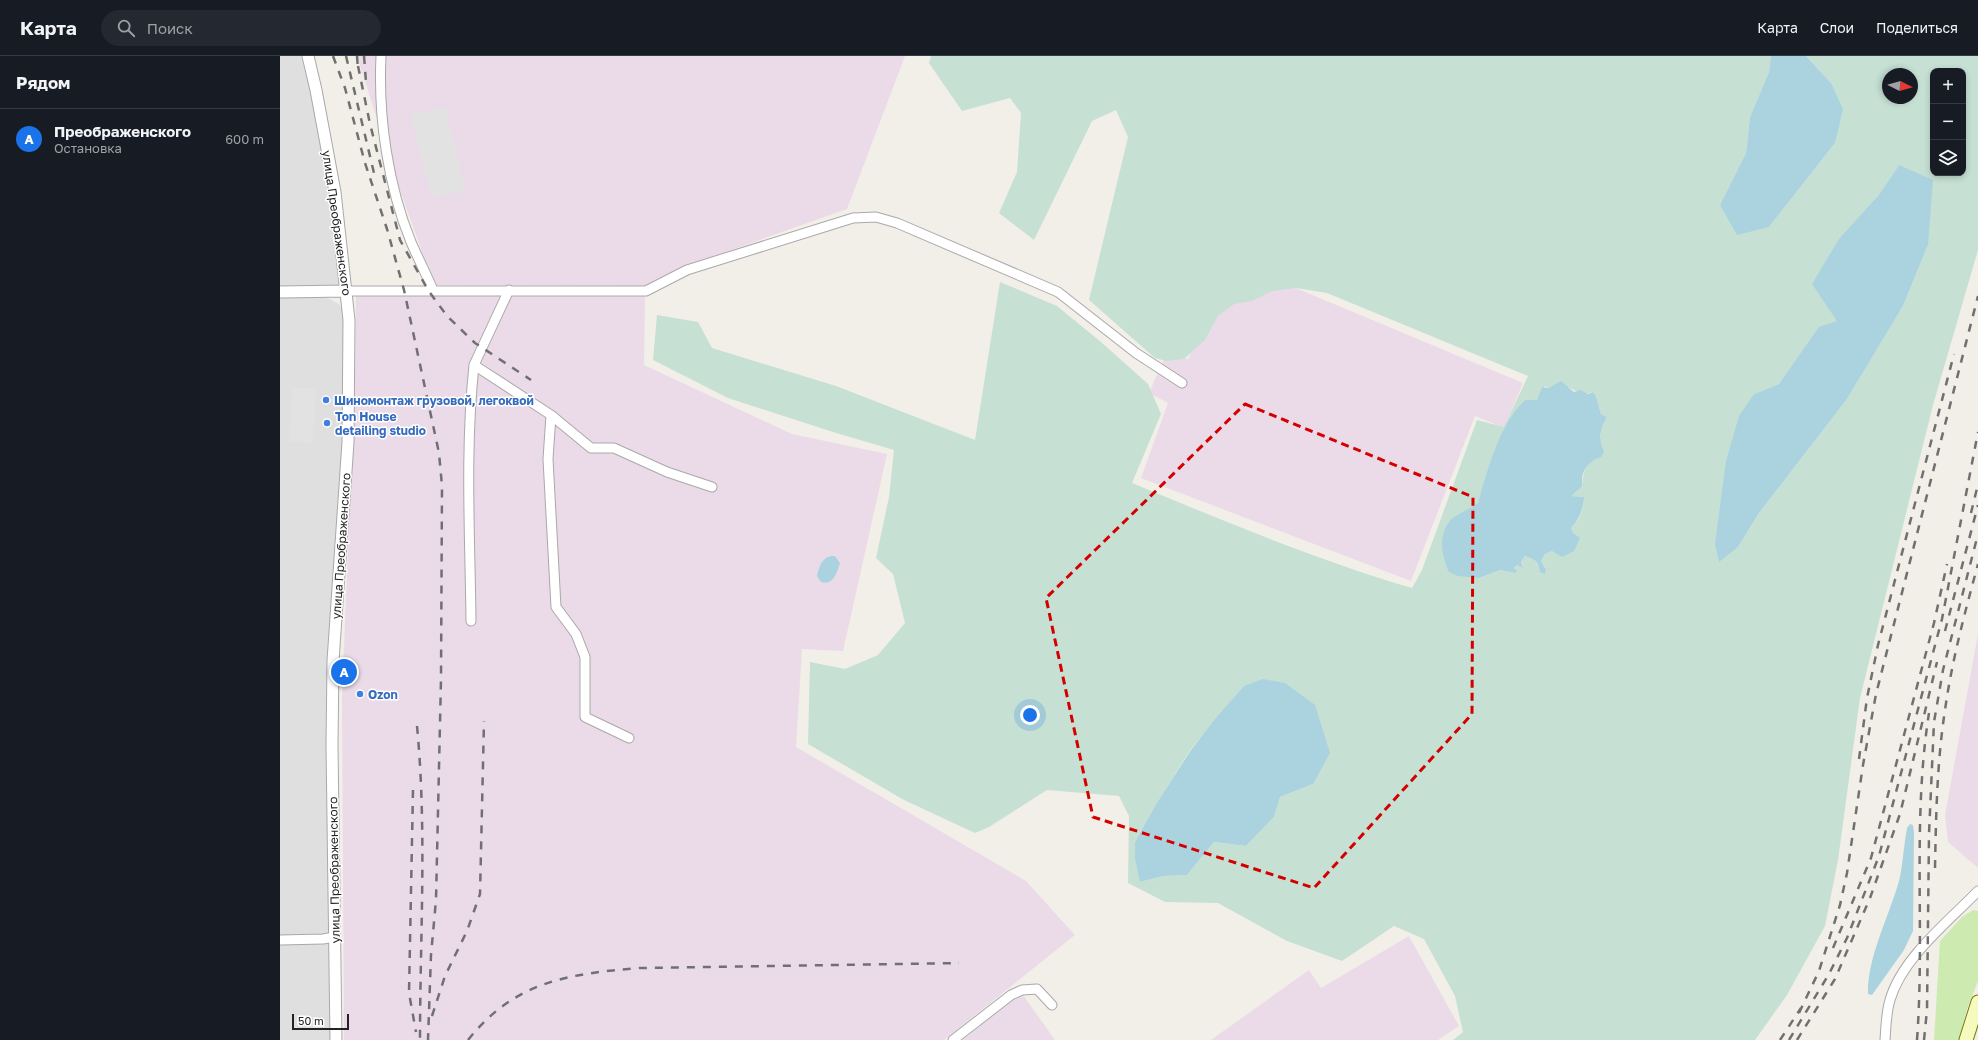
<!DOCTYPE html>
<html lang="ru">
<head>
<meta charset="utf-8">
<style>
	:root { --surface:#171b24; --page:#242831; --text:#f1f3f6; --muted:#9ea1a6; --line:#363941; --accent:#1a73e8 }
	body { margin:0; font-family:"Golos Text",sans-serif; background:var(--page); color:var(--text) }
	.controls { position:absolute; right:12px; top:12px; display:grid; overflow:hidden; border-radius:8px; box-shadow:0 2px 6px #0003 }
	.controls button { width:36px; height:36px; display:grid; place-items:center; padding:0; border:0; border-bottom:1px solid var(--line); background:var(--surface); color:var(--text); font:20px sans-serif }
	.compass { position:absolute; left:1602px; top:12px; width:36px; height:36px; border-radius:50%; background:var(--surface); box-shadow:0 2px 6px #0003; rotate:95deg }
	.scale { position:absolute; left:12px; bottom:10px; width:57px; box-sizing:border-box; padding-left:4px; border:2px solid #222; border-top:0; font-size:11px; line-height:14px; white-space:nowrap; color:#222; -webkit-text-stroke:3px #fff; paint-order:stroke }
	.you { position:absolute; left:750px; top:659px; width:14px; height:14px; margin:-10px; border:3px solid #fff; border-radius:50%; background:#1a73e8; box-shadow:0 0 0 6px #1a73e833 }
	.badge { display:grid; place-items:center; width:26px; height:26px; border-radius:50%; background:var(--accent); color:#fff; font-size:13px; font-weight:700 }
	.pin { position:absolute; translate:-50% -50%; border:2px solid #fff; box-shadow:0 1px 4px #0006 }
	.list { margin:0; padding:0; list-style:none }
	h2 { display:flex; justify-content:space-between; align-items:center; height:52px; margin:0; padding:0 16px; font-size:17px }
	h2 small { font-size:13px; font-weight:400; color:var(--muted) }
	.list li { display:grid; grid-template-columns:26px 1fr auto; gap:12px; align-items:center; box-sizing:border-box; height:60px; padding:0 16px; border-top:1px solid var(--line) }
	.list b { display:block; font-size:15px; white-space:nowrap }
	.list p { margin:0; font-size:13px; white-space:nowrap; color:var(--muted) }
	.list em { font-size:13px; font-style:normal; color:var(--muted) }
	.icon { flex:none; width:22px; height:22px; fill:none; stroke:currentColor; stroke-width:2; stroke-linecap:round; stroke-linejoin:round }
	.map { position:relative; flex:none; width:1698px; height:984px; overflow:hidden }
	header { display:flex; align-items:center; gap:24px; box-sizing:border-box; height:56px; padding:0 20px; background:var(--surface); border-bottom:1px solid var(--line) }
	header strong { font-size:19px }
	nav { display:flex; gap:22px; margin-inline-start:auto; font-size:14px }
	.search { width:280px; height:36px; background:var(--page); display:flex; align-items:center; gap:10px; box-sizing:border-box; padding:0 14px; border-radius:22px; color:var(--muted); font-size:15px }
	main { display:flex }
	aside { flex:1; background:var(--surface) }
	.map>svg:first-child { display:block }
	.residential { fill:#e0dfdf }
	.industrial { fill:#ebdbe8 }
	.grass { fill:#cdebb0 }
	.wetland { fill:#c6e0d4; fill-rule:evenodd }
	.parking { fill:#e2e2e2 }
	.water { fill:#aad3df }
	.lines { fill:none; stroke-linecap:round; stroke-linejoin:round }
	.minor-casing { stroke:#a9a9a9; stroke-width:11 }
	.tertiary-casing { stroke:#a9a9a9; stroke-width:13 }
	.secondary-casing { stroke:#707d05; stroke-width:15 }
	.minor { stroke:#fff; stroke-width:9 }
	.tertiary { stroke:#fff; stroke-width:11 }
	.secondary { stroke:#f7fabf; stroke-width:13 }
	.rail { stroke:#707070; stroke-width:2.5; stroke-dasharray:8 8; stroke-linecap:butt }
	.marked { fill:none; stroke:#d40000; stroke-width:3; stroke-dasharray:8 5; stroke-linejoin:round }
	.shop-dot { fill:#3f7fe0; stroke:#fff; stroke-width:1.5 }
	.labels { text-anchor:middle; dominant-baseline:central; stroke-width:3; stroke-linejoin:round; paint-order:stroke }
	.street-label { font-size:12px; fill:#222; stroke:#fff }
	.shop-label { font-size:12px; font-weight:bold; fill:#366cbe; stroke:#fff; text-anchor:start }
</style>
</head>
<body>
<header>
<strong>Карта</strong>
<div class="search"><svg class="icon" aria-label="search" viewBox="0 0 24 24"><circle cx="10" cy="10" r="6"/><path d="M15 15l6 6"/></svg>Поиск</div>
<nav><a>Карта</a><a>Слои</a><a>Поделиться</a></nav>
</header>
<main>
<aside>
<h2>Рядом<small></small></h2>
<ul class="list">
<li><span class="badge">A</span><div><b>Преображенского</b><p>Остановка</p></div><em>600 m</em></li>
</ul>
</aside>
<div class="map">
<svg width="1698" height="984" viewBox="0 0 1698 984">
	<rect width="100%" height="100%" fill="#f2efe9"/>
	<!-- residential -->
	<path class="residential" d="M0 0H21L31 35 50 137 61 229 0 230Z
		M0 241H41L50 243 59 248 63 255 65 265V344L48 621 52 984H0Z"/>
	<!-- industrial -->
	<path class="industrial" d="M77 0H625L567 153 406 210 365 230 154 229 116 123Z
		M951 205 1243 327 1224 372 1195 360 1131 525 861 422 888 347 869 337 887 296 908 303Z
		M76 239 365 240 364 309 512 378 607 398 563 595 522 593 516 691 746 825 795 879 664 984H64L62 640 75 324Z
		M1698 578V812L1668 786 1665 759Z
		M1129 880 1179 970 1158 984H931L1029 914 1041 932Z
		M743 939 775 984H683L734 943Z"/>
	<!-- grass -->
	<path class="grass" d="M1693 854 1698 855V925L1687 953 1679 984H1654L1660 885 1682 861Z"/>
	<!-- wetland -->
	<path class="wetland" d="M651 0H1491L1489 16 1470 61 1466 97 1440 149 1489 171 1555 87 1551 27 1526 0H1698V194L1653 349 1580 642 1558 804 1545 870 1507 939 1475 984H1173L1183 976 1175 940 1144 883 1114 870 1062 905 1007 885 938 847 885 846 848 827 849 760 839 740 767 734 709 771 695 777 624 744 528 688 530 606 565 613 598 599 625 567 613 518 596 502 609 441 614 394 553 376 448 342 373 304 377 259 418 266 432 292 556 330 695 384 720 226 777 250 821 286 868 328 881 358 852 427C944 465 1037 504 1132 532L1142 514 1197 364 1224 371 1248 320 1047 237 1016 232 992 235 972 245 954 248 938 260 925 284 904 303 886 305 875 302 809 244 848 81 836 54 812 65 754 184 719 157 737 116 741 57 730 42 682 55 649 7ZM1653 15H1683V117H1653ZM1608 18H1632V42H1608ZM1619 109 1648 189 1623 250 1567 343 1479 457 1458 491 1474 338 1499 328 1557 265 1598 140ZM1265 330 1269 332 1286 330C1295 334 1301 340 1313 336L1316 340 1321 358 1327 361C1318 377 1321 383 1321 400 1309 404 1302 414 1303 427L1291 440 1304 441C1304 452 1300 465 1291 472L1294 478 1278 497 1272 495 1265 498 1261 505 1266 512 1265 518 1253 502 1245 500 1241 506 1243 511 1237 509 1234 512 1238 515 1235 517 1220 514 1199 522 1188 454 1198 447 1213 402 1240 350 1245 344H1257ZM964 630 1033 728 1000 741 994 761 966 790 934 786 907 819 883 820 860 826 855 786 876 748 911 693Z"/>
	<!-- parking -->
	<path class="parking" d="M165 51 185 135 152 142 130 59Z
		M12 331 36 333 33 387 9 385Z"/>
	<!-- water -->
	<path class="water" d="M1491 0H1526L1551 27 1563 53 1555 87 1489 171 1457 179 1440 149 1466 97 1470 61 1489 16Z
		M1619 109 1653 124 1648 189 1623 250 1567 343 1479 457 1458 491 1439 506 1435 488 1446 405 1459 360 1474 338 1499 328 1539 271 1557 265 1532 228 1559 183 1598 140Z
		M1281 325 1294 336 1301 334 1308 338 1313 336 1316 340 1321 358 1327 361C1320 374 1318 382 1324 396L1321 401C1313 403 1306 409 1303 418 1301 422 1304 427 1301 431 1299 434 1294 436 1292 440L1304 441C1304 451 1299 465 1291 472L1294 478 1300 482 1294 495 1282 501 1272 495 1265 498 1261 505 1266 513 1265 518 1260 516C1259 506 1255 503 1245 500L1241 506 1243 512 1237 509 1234 512 1238 515 1235 517 1220 514 1199 522 1178 520 1169 516C1161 499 1157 475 1174 461 1182 456 1191 452 1198 447 1208 413 1219 369 1245 344H1257L1262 331 1269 332Z
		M555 500 560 507C557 517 553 530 541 526L537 520C539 510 543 499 555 500Z
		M983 623 1005 627 1035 649 1050 697 1033 728 1000 741 994 761 966 790 934 786 907 819 883 820 860 826 855 802V786L876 748 911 694 935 663 964 630Z
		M1630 768 1633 769 1634 777 1633 875 1624 894 1592 939 1588 938C1587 900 1611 857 1620 821 1623 805 1624 788 1627 772Z"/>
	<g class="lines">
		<!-- minor casing -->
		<g class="minor-casing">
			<path id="minor" d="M101 0C98 61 108 130 131 186 138 202 146 218 153 234
				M229 234 194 309 271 359 268 403 276 551 296 578 305 601V661L349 682
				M66 235H366L407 214 573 162 596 161 617 167 778 236 856 297 902 327
				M271 359 311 392H334L387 416 432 431
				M191 565C190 479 185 394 194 309
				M0 884 43 883 55 881
				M673 984 731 939 742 934 757 933 772 949
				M1605 984C1606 971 1606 957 1610 944 1622 902 1668 866 1698 835"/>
		</g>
		<!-- tertiary casing -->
		<g class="tertiary-casing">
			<path id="tertiary" d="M28 0 36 34 55 136 69 264 68 386 53 605 52 689 56 984
				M0 236 66 235"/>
		</g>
		<!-- secondary casing -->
		<g class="secondary-casing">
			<path id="secondary" d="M1686 984 1698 946"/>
		</g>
		<!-- minor -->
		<use href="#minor" class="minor"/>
		<!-- tertiary -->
		<use href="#tertiary" class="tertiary"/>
		<!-- secondary -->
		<use href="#secondary" class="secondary"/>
		<!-- rail -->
		<path class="rail" d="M53 0 65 32 85 107 107 173 124 234 159 397 162 430 161 623 156 844 151 899 148 984
			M66 0 94 117
			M77 0 78 14
			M84 0 86 26
			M78 10 90 68 120 184 148 234 167 260 195 287 251 324
			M1691 457 1698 428
			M1665 575 1698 449
			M137 670C147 775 140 879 140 984
			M1579 703 1587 642 1598 589 1674 298
			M133 734 129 937 136 976
			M1655 812C1656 759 1657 706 1665 654 1672 604 1685 556 1698 508
			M1553 892 1591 802 1654 567 1667 508
			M1519 957 1539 915 1560 849 1567 817 1583 709 1596 638 1698 240
			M152 960 165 920 187 875 200 838 204 665
			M188 984C235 925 288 918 359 912L679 907
			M1500 984 1521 952
			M1509 984 1549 918 1567 882 1599 800 1662 563 1698 376
			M1517 984 1555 923 1590 842 1620 758 1657 606
			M1637 984C1645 875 1632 765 1649 657
			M1644 984 1647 954 1649 778 1654 666 1663 614 1698 478"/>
	</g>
	<!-- marked area -->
	<path class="marked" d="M965 348 1193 441 1192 658 1034 832 813 761 766 542Z"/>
	<!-- markers -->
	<g class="shop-dot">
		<circle cx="46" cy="344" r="4"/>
		<circle cx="47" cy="367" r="4"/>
		<circle cx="80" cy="638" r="4"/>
	</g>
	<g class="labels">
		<!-- street labels -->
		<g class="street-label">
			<text transform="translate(57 167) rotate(82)">улица Преображенского</text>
			<text transform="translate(61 490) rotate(-86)">улица Преображенского</text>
			<text transform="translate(54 814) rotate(-91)">улица Преображенского</text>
		</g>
		<!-- shop labels -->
		<g class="shop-label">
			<text x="54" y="344">Шиномонтаж грузовой, легоквой</text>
			<text x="55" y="360">Ton House<tspan x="55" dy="14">detailing studio</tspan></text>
			<text x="88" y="638">Ozon</text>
		</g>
	</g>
</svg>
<div class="controls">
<button>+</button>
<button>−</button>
<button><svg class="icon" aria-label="layers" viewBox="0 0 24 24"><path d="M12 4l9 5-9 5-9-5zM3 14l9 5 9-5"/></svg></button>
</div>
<svg class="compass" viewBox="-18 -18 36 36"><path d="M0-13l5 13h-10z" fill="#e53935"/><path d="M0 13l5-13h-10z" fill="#9ea1a6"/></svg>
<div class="scale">50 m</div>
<div class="you"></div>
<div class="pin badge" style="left:64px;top:616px">A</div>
</div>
</main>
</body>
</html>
